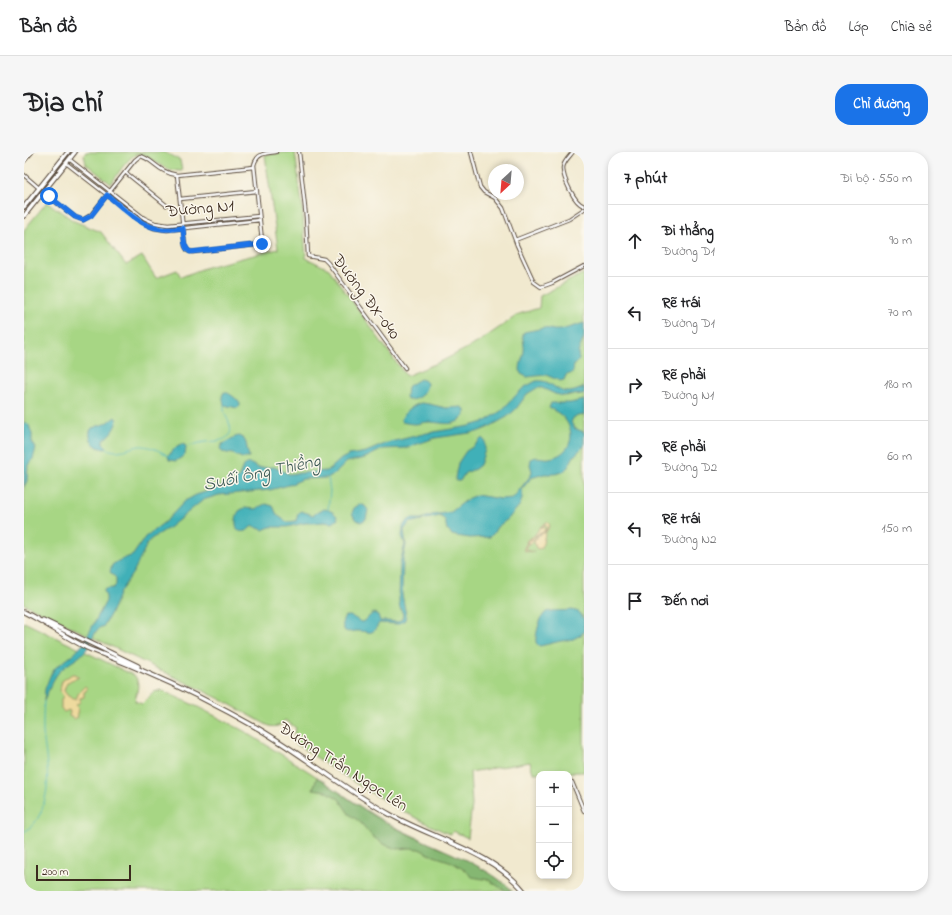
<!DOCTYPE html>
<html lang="vi">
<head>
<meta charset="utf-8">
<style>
	:root { --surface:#fff; --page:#f6f6f6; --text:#202124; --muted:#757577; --line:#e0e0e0; --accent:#1a73e8 }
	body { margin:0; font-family:"Indie Flower",sans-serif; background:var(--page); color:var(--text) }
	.controls { position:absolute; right:12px; bottom:12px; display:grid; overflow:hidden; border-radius:8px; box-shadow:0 2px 6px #0003 }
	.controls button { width:36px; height:36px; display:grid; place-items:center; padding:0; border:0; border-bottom:1px solid var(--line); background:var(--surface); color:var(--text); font:20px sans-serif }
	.compass { position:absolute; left:464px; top:12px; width:36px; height:36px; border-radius:50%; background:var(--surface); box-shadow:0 2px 6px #0003; rotate:206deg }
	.scale { position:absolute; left:12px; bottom:10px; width:95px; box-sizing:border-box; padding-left:4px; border:2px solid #3b2a1e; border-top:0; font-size:11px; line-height:14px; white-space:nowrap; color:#3b2a1e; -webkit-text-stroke:3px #fbf7ec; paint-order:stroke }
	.stop { position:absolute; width:12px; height:12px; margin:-9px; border:3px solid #1a73e8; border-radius:50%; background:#fff }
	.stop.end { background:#1a73e8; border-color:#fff; box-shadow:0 1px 4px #0008 }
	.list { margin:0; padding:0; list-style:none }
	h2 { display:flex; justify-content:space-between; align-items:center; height:52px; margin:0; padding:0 16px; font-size:17px }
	h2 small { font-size:13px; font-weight:400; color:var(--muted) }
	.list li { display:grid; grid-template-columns:26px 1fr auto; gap:12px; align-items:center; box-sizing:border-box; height:72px; padding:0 16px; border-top:1px solid var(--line) }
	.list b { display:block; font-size:15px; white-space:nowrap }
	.list p { margin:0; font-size:13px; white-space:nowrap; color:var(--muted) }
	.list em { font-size:13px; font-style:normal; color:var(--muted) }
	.icon { flex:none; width:22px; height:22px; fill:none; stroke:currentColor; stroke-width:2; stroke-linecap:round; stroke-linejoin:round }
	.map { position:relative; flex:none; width:560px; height:739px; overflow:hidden; border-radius:16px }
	header { display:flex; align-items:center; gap:24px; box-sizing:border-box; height:56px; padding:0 20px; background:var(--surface); border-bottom:1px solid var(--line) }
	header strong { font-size:19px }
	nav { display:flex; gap:22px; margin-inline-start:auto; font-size:14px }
	.intro { display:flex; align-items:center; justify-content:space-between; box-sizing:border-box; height:96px; padding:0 24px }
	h1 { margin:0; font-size:28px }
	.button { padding:10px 18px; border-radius:16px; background:var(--accent); color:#fff; font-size:14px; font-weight:700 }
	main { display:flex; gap:24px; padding:0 24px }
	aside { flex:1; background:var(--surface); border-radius:16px; box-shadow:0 2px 6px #0003 }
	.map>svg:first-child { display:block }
	.green { fill:#a7d684; stroke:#718051 }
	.forest { fill:#85b772; stroke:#607048 }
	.sand { fill:#eeda9e; stroke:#94825e }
	.water { fill:#3fb0b8; stroke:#3d6d6b }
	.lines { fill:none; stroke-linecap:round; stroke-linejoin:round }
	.stream { stroke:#3fb0b8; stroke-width:1 }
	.street-casing { stroke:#564739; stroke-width:4.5 }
	.secondary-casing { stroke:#564739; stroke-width:5.5 }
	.primary-casing { stroke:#564739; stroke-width:6 }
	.street { stroke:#fff; stroke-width:2.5 }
	.secondary { stroke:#fff; stroke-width:3.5 }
	.primary { stroke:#fff; stroke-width:4 }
	.route { stroke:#1a73e8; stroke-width:5 }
	.labels { text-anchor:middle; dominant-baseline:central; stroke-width:3; stroke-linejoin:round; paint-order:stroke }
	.street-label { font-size:17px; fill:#3b2a1e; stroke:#fbf7ec }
	.water-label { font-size:18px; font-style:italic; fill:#3c5954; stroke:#fbf7ec }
</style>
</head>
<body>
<header>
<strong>Bản đồ</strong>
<nav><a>Bản đồ</a><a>Lớp</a><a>Chia sẻ</a></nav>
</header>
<div class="intro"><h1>Địa chỉ</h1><a class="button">Chỉ đường</a></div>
<main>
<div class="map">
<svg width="560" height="739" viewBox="0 0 560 739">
	<rect width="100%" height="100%" fill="#fbf7ec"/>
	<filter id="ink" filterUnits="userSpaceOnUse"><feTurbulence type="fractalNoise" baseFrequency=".025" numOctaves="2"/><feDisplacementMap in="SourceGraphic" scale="8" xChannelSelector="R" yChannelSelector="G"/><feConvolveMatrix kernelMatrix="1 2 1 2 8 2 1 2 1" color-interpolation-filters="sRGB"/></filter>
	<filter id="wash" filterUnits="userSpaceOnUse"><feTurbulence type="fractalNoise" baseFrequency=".012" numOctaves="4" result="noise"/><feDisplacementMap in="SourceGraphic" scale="16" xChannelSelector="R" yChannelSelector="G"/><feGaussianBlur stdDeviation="0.9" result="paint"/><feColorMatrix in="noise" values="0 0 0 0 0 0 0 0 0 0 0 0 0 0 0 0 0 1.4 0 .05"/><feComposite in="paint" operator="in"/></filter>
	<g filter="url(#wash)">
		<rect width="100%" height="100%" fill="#f1e9cf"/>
		<!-- green -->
		<path class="green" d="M62 0H140L156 8 158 19C151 19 145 18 140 15 131 11 121 0 111 3 102 8 93 23 87 32L62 12 60 3Z
			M263 0H271L278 52 282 106 305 117 382 224 418 209 453 191 495 162 515 156 516 144 560 121V620L509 621 506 610 446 620 448 653 444 686 429 679 427 683C371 658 321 625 271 591L270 583 272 576 261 568C256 575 250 576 243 573L196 547 0 452V78L23 50 50 69 77 80 102 113 118 104 132 126 153 118 157 125 183 115 254 97 241 3Z
			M0 470 111 524C117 533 112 540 111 549L118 552 130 540 137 538 172 554 220 579 287 621 358 669 453 714 470 724 489 739H0Z"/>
		<!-- forest -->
		<path class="forest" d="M293 625C319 642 344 662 372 676 411 696 454 708 487 737L485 739H481L465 728 448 725 442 719 428 710 407 703 395 697 387 696 373 697 359 692 348 684 336 670 325 662 315 647 302 639 289 637Z"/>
		<!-- sand -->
		<path class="sand" d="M523 370 526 373 521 382 518 396 514 397 512 396 510 390 513 384 521 380 523 375 521 373 517 375 521 376 520 380 512 383 508 391 504 392 502 394V398L510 400 501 399 500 396 502 392 509 386 502 391 503 388 510 384 518 373Z
			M48 522H50L54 524V526C45 528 42 530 40 539L44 544 46 545 48 547H52L55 540 61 534 63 536 62 539 60 540V545L56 546V550L52 553 54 556 53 562 54 565 50 567 45 564 46 560 45 558 40 560 37 557V548L39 544 35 538 37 534 38 529Z"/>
		<!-- water -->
		<path class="water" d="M560 171V185L554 201 555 208C554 210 552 211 551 212 547 218 553 221 542 223L540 228 536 229 522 223 503 225 497 222C494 215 499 207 500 199 501 193 497 185 500 180L520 176 530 178H537Z
			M396 227 400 228 403 231C403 241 393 249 383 248L382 245 383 235Z
			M512 229C532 226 532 250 560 235V242H558L540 244 531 242 518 236H513L503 242 492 257 483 265 463 276 453 280 411 286 382 296 359 297 341 306 323 310 311 322 302 326 279 327 265 333 246 338 195 343 179 348 146 375 127 387 123 392 110 419 96 440 88 459 79 475H77C69 479 68 491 62 498 56 506 46 510 38 517 29 525 25 538 20 549L21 537 26 524 31 516 50 502 59 492 82 449V445L80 439V437L89 436 92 433V426L86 420 88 413 94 409 109 403 121 385 142 369 161 349 172 343 209 331 215 325 218 316 222 312 225 311 235 316 250 315 265 322 302 319 307 316 317 307 325 303 342 300 363 291 403 281 446 274 460 270 477 259 499 236Z
			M200 240C204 240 214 247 216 252V254L213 256 200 253 198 244Z
			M560 248V263L550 265 547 270 550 276 560 280V294L550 304 544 315 539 320 531 322H520L507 326 498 337V347L496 353 484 367 473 375 469 382 466 385 446 386 432 384 428 383 423 378 421 368 416 364 385 371 380 378 382 393 379 407 378 442 382 463 381 468 374 472 355 471C348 485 346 479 333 479 328 479 325 481 321 479 318 475 316 463 325 464 329 464 333 468 337 470 343 470 344 463 350 461L354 463 356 469H363L373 470 378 467 379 462 376 456 375 449 376 411 381 392 378 384 379 375 381 371 386 367H397L408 363 427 360 445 346 452 343 477 347 489 346 507 323 508 319 506 313 507 307C513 303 519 307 525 306 540 304 550 292 546 277 543 267 535 260 525 256L527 251H546Z
			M397 251 405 252 422 256 438 255 441 257V261C434 277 417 270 404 270 399 270 395 272 391 272 387 272 382 271 378 270L377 268C380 260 389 253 397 251Z
			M91 265 93 268C91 277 86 283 79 288V291L82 295V297C72 297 64 289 66 279L68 276 83 271Z
			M0 271H3L5 273 8 282V290L12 296 9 307 4 313 3 329 0 335Z
			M216 284C224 288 222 296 225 304L224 306H218L209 302 198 300 196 296 198 292C204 290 209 284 216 284Z
			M458 286 461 289V298L456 313 451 317 441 321 436 329H432L431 326 434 311 442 299 450 294Z
			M157 292 161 293 162 296 161 303 152 309 145 308 144 304 153 294Z
			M242 352 249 354 253 363 263 370 272 369 274 362 277 359 289 363 299 357C304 357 313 361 314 367L309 371 299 370 290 371H281L263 375H246L239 378 229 374C226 375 224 379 221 379 209 383 211 364 215 359L220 356 232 357Z
			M336 352 341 354 344 358 342 367 337 370 331 367 328 361 330 356Z
			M548 458 555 460 560 467V479L557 483 547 488 537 489 516 494C514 493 513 493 512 490 511 484 516 464 522 460 527 458 541 459 548 458Z"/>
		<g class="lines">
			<!-- stream -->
			<path class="stream" d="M162 295C168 293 174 291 181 290 191 289 210 290 206 274 204 265 199 263 200 253
				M82 296C92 303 104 296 115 294 123 293 138 299 144 304
				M304 358 306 339 304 325
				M0 680C9 675 15 666 18 657 28 629 22 608 19 580 19 570 19 560 20 549"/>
		</g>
	</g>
	<g filter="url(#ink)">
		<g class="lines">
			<!-- street casing -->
			<g class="street-casing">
				<path id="street" d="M275 0 282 65 284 104 300 107 304 111 381 216
					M447 0 456 35 460 40 471 46 479 56 493 93 510 130 517 135 528 131 560 114
					M549 0C546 4 539 10 539 16 539 26 550 51 560 54
					M45 7 120 66 131 71 144 73 235 64
					M42 11 118 70 130 76 143 78 236 68
					M101 20 142 53
					M0 23 15 36
					M153 23 161 94 164 99 169 100 238 92
					M19 40 51 65 59 68 67 63 111 8 116 4C128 6 135 21 153 23L230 15
					M156 47 233 39
					M491 88 545 67 560 57
					M239 98 230 13C233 1 242 1 252 0
					M548 630 560 659"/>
			</g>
			<!-- secondary casing -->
			<g class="secondary-casing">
				<path id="secondary" d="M0 55 44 0
					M0 64 51 0
					M0 460C22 471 41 485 63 496 82 504 101 510 119 519 159 536 198 556 235 577 281 604 321 638 367 663 410 687 468 700 500 739
					M19 468 114 514"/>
			</g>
			<!-- primary casing -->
			<g class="primary-casing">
				<path id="primary" d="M0 1 1 0
					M0 8 7 0"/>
			</g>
			<!-- street -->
			<use href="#street" class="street"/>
			<!-- secondary -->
			<use href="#secondary" class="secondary"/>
			<!-- primary -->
			<use href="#primary" class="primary"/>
		</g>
	</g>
	<g class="lines" filter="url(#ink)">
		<!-- route -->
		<path class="route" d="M25 44 51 65 59 68 67 64 83 43C99 56 116 75 138 77 145 78 152 77 159 76 160 84 159 95 166 100L238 92"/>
	</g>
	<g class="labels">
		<!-- street labels -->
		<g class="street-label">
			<text transform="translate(176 57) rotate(-5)">Đường N1</text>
			<text transform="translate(342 145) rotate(53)">Đường ĐX-040</text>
			<text transform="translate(319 615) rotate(33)">Đường Trần Ngọc Lên</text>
		</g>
		<!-- water labels -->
		<g class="water-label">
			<text transform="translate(238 322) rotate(-12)">Suối Ông Thiềng</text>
		</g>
	</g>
</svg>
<div class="controls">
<button>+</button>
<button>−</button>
<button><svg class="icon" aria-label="locate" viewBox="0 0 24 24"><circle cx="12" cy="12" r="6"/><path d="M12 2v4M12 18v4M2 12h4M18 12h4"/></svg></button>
</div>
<svg class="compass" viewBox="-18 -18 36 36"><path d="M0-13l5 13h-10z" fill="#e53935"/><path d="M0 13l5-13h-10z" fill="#757577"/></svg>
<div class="scale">200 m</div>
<div class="stop" style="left:25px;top:44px"></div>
<div class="stop end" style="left:238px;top:92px"></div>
</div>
<aside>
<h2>7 phút<small>Đi bộ · 550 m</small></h2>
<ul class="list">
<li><svg class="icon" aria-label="ahead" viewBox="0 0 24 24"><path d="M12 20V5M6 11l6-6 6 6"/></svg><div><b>Đi thẳng</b><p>Đường D1</p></div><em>90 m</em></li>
<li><svg class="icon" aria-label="left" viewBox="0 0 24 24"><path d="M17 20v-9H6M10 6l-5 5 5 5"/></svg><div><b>Rẽ trái</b><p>Đường D1</p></div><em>70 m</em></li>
<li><svg class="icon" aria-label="right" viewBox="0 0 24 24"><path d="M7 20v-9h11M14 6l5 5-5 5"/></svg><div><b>Rẽ phải</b><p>Đường N1</p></div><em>180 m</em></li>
<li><svg class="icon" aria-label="right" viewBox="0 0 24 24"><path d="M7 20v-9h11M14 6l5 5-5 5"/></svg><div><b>Rẽ phải</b><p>Đường D2</p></div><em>60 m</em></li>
<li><svg class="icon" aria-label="left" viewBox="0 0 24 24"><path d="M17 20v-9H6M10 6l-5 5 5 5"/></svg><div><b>Rẽ trái</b><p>Đường N2</p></div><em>150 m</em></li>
<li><svg class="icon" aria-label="arrive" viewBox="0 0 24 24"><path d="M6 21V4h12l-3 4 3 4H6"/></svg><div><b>Đến nơi</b></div></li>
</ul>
</aside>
</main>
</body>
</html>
